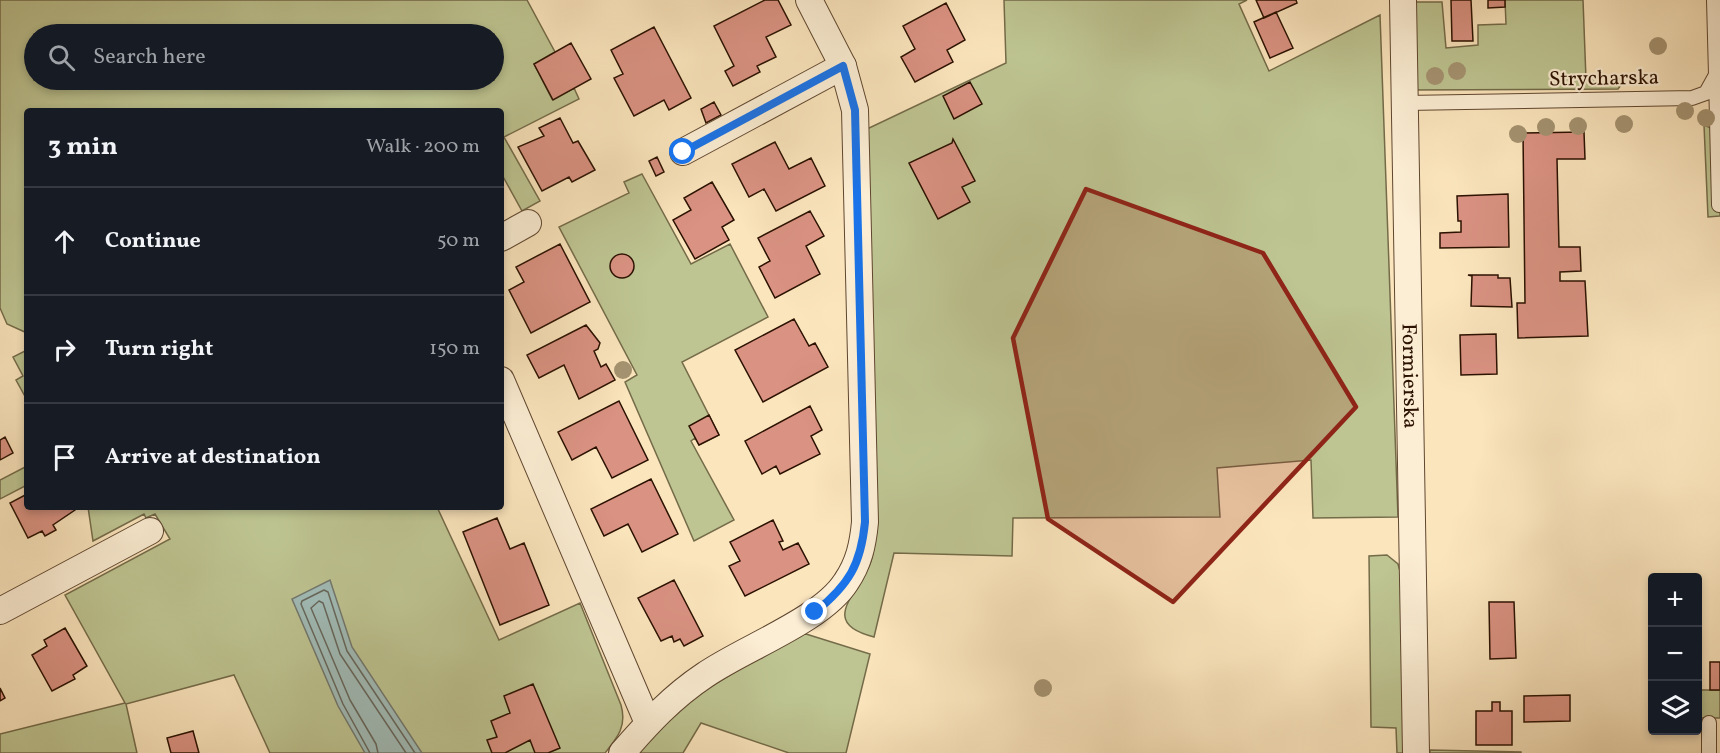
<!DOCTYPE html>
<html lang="en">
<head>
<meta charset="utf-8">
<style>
	:root { --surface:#171b24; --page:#242831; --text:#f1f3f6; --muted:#9ea1a6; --line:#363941 }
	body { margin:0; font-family:Vollkorn,serif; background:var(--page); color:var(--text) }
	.controls { position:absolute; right:18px; bottom:18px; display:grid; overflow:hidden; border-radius:6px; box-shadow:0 3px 9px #0003 }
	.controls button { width:54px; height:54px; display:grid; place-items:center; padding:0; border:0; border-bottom:2px solid var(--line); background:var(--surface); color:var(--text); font:30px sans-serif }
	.stop { position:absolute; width:18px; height:18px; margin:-14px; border:4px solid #1a73e8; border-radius:50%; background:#fff }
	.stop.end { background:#1a73e8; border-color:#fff; box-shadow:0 2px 6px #0008 }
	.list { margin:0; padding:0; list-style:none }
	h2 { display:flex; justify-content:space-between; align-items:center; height:78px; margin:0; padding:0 24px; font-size:26px }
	h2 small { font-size:20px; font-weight:400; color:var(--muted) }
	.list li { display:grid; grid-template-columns:39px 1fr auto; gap:18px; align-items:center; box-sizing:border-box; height:108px; padding:0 24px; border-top:2px solid var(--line) }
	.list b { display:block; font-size:22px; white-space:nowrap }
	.list em { font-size:20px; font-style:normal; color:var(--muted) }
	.icon { flex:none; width:33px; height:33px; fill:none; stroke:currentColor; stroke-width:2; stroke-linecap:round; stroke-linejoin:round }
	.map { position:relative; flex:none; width:1720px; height:753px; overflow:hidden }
	.search { position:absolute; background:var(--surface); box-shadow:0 3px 9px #0003; left:24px; top:24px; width:480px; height:66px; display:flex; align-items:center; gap:15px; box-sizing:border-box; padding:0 21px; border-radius:33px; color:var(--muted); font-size:22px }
	.panel { position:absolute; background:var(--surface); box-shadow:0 3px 9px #0003; left:24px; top:108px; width:480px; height:402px; border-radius:6px }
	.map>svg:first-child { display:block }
	.green { fill:#bec592; stroke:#746b49; stroke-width:1.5; fill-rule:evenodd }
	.water { fill:#a1bdb9; stroke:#72786f; stroke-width:1.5 }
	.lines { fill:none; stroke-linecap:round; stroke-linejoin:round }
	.shore { stroke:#66675c; stroke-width:1.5 }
	.building { fill:#da9282; stroke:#2b1100; stroke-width:1.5 }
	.service-casing { stroke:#5f462f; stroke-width:16 }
	.minor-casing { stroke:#5f462f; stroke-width:28 }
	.service { stroke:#fceed4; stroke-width:14 }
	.minor { stroke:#fceed4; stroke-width:26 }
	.tree { fill:#a59371 }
	.route { stroke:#1a73e8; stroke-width:8 }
	.marked { fill:#8f2418; fill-opacity:0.2; stroke:#8f2418; stroke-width:4.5; stroke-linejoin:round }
	.labels { text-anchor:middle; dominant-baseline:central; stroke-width:4.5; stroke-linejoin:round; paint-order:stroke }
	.street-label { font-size:21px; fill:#2b1100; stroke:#fceed4 }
</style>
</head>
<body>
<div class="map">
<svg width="1720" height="753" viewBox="0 0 1720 753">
	<rect width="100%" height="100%" fill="#fbe5bd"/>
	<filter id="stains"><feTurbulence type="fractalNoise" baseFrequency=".00333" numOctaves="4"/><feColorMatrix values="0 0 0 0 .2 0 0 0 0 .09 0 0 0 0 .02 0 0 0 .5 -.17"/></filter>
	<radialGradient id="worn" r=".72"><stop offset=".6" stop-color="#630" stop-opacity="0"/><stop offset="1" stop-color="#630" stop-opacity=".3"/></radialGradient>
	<!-- green -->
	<path class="green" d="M0 0H527L555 52 534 64 552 99 574 88 579 99 504 137 540 201 522 211 501 173V111H27V333L7 324 0 308ZM34 34H494V80H34Z
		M1004 0H1247L1239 4 1269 71 1380 15 1398 517 1313 518 1311 460 1217 468 1220 517 1013 518 1012 556 894 553 874 637C819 623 856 596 870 564 874 555 874 542 876 532L867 129 1006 63Z
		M1505 0H1583L1586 79 1620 78 1621 85 1618 89 1414 90 1412 2H1442L1446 48 1478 45V25L1506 24Z
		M1704 125 1720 132V216L1708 217Z
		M642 174 691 264 730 244 768 317 682 362 719 435 699 445 695 438 691 441 734 520 694 541 625 382 637 375 559 227 629 193 624 182Z
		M27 350V400L16 380 23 376 13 357Z
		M27 466V485L0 499V480Z
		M88 507H437L499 640 580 603 621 705C627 726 618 737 605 753H270L234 675 126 704 137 753H0V734L125 703 65 595 170 539 155 514 146 518 144 514 93 541Z
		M1387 555 1398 564 1402 579 1406 753H1397L1396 728 1371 727 1369 556Z
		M806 634 870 654 846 753H789L701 723 683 753H637L681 709 702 692 794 636Z
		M1698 690H1720V718H1698Z
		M1430 750 1521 752V753H1430Z"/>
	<!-- water -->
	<path class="water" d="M330 580 352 647 422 753H365L338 706 292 599Z"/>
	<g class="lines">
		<!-- shore -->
		<path class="shore" d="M370 753 343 704 301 604 302 601 324 590 328 592 347 651 415 753
			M378 753 376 744 350 700 311 608 319 601 323 603 340 654 406 753"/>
	</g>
	<!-- building -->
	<path class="building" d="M765 0H778L791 25 766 37 776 57 757 66 760 72 733 86 725 71 734 66 714 26Z
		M1256 0H1296L1297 3 1264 18Z
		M1451 0H1471L1473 41H1452Z
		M1488 0H1505V7L1488 8Z
		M946 3 965 40 947 50 953 62 915 82 901 57 915 49 903 26Z
		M1276 12 1293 48 1270 58 1254 22Z
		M654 27 691 98 669 110 664 100 634 116 614 78 623 74 611 50Z
		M571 43 591 79 553 100 534 64Z
		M970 82 982 104 954 119 943 96Z
		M714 102 721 115 706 123 701 109Z
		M560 118 573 143 578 141 595 170 572 182 569 177 542 191 518 147 544 136 539 128Z
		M1584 132 1585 159H1557L1559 247H1580L1581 271 1560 272V281H1585L1588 336 1518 338 1517 303H1525L1523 133Z
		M953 139 975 181 962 187 970 202 938 219 909 163 952 143Z
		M775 142 789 169 811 158 825 186 776 211 764 189 749 197 732 164Z
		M657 157 664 172 656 176 649 161Z
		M712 182 734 220 722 227 729 240 695 259 673 220 691 210 684 198Z
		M1508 194 1509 247 1440 248V233L1461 232V221H1458L1457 196Z
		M810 211 824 236 806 246 820 274 775 298 759 267 770 261 758 238Z
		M560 244 590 302 531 333 509 290 524 282 516 267Z
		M610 266a12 12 0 1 1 24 0a12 12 0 1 1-24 0Z
		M1468 275H1498V278H1510L1512 307 1471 306 1472 276Z
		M794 319 809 346 815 343 828 367 763 402 735 350Z
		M586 325 600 343 598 349 594 351 601 367 606 364 615 380 579 399 564 365 539 378 527 355Z
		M1496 334 1497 374 1461 375 1460 335Z
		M619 401 648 460 612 478 596 447 572 460 558 432Z
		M810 406 822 430 811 436 820 454 780 474 776 466 762 474 745 441Z
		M709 415 719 435 699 445 689 426Z
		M5 437 13 453 0 460V440Z
		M651 479 678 534 642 552 628 524 604 536 591 509Z
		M27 494V507H74L75 510 53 525 56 530 45 536 42 531 28 538 10 503Z
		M497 518 510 549 524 543 549 605 500 625 463 532Z
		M773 520 783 541 779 542 783 550 798 543 809 564 745 596 729 566 740 561 730 542Z
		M674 580 703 636 684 646 680 639 674 642 672 636 661 641 638 598Z
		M1489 602H1514L1516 658 1490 659Z
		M65 628 87 666 73 675 75 679 52 691 32 655 47 646 44 640Z
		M1710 662H1720V690H1710Z
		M533 684 560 748 548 753H535L530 740 505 753H492L487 740 497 737 491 721 510 713 504 696Z
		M0 688 5 698 0 701Z
		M1570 695V721L1524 722V696Z
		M1492 702H1500V711H1512V745H1476V711H1492Z
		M193 731 199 753H171L167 738Z"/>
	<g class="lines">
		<!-- service casing -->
		<g class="service-casing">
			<path id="service" d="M1716 77 1719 205
				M1405 103 1692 98 1706 93 1716 75 1714 0
				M1709 723V753"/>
		</g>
		<!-- minor casing -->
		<g class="minor-casing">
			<g id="minor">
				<path id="s1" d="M1403 0 1416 753"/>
				<path d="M683 152 843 66"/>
				<path d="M501 238 528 223"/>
				<path d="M501 380 648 723"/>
				<path d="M0 611 150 531"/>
				<path d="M622 753C648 723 672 697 705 675 744 648 822 620 846 582 859 563 863 544 865 522L855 110 843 66 809 0"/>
			</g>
		</g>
		<!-- service -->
		<use href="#service" class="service"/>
		<!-- minor -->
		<use href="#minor" class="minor"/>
	</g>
	<!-- trees -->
	<g class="tree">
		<circle cx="1658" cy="46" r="9"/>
		<circle cx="1457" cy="71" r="9"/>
		<circle cx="1435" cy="76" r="9"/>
		<circle cx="1685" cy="111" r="9"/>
		<circle cx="1706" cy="118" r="9"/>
		<circle cx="1624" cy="124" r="9"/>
		<circle cx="1578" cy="126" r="9"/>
		<circle cx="1546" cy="127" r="9"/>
		<circle cx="1518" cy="134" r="9"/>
		<circle cx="623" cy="370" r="9"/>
		<circle cx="1043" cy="688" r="9"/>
	</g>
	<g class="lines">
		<!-- route -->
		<path class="route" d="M683 152 843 66 855 110 865 522C861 564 849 585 815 612"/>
	</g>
	<!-- marked area -->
	<path class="marked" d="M1086 189 1263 253 1356 407 1173 602 1048 519 1013 338Z"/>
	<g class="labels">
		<!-- street labels -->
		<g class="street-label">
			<text transform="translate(1604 79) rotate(-1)">Strycharska</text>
			<text stroke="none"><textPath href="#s1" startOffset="376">Formierska</textPath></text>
		</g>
	</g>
	<rect width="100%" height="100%" filter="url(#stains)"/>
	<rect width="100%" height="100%" fill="url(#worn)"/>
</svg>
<div class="controls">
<button>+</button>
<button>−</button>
<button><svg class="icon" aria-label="layers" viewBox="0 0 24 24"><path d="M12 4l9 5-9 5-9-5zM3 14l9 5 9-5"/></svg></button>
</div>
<div class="stop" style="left:683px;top:152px"></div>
<div class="stop end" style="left:815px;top:612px"></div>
<div class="search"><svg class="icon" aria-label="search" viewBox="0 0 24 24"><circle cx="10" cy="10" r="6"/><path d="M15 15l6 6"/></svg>Search here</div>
<section class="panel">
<h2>3 min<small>Walk · 200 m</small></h2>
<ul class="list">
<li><svg class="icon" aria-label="ahead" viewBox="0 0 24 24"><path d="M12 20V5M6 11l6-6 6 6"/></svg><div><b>Continue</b></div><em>50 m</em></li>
<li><svg class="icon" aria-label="right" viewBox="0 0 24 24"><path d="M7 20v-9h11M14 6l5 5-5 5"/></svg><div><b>Turn right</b></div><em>150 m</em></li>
<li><svg class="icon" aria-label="arrive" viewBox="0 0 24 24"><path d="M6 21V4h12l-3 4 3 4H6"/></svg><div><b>Arrive at destination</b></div></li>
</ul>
</section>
</div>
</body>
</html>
